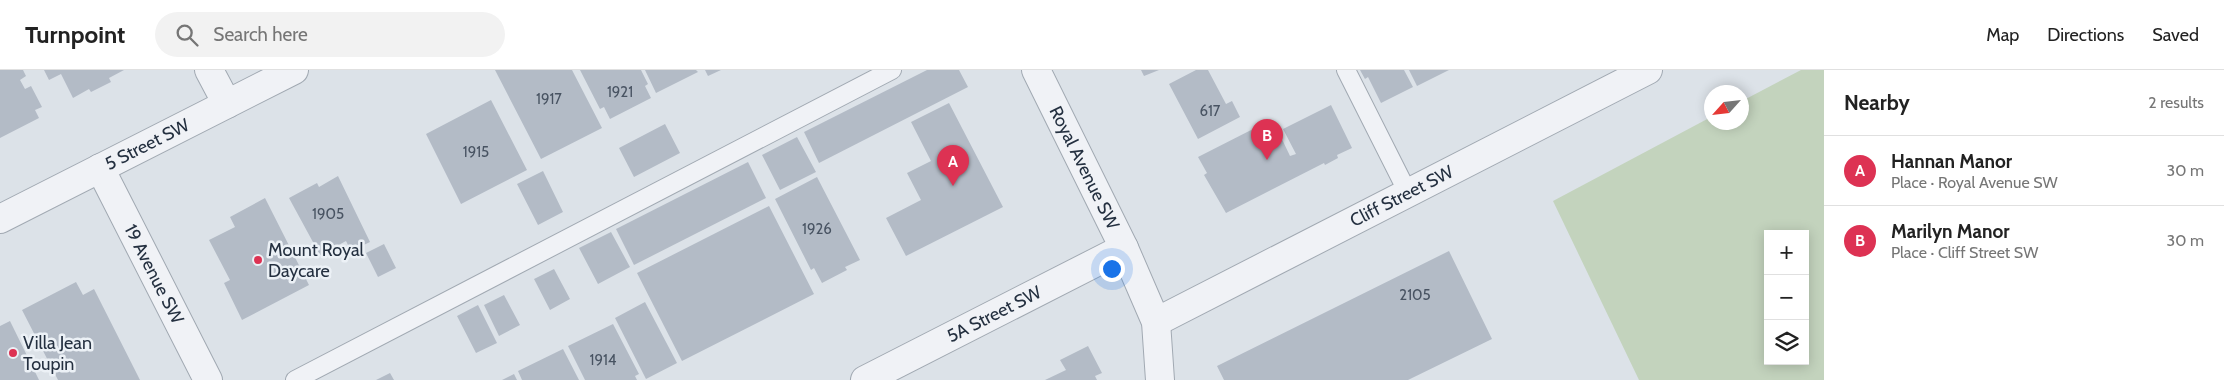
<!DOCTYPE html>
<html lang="en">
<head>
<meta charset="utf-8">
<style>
	:root { --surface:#fff; --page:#f2f2f2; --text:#222; --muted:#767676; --line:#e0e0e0; --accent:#dd3253 }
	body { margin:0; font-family:Cabin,sans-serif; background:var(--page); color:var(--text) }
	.controls { position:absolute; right:15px; bottom:15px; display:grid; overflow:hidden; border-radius:0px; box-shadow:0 2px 12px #0003 }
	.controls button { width:45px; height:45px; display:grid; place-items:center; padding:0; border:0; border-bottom:1px solid var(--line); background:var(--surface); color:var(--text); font:25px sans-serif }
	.compass { position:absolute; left:1704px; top:15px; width:45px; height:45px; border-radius:50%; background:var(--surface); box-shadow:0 2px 12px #0003; rotate:243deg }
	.you { position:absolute; left:1111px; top:198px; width:18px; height:18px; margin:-12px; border:4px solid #fff; border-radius:50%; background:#1a73e8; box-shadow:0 0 0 8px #1a73e833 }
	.badge { display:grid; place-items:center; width:32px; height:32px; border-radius:50%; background:var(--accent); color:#fff; font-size:16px; font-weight:700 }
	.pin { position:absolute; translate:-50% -41px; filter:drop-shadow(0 1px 2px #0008) }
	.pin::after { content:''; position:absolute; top:26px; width:18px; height:15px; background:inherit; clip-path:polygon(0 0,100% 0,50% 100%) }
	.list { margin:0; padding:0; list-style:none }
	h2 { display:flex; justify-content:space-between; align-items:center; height:65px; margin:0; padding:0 20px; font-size:21px }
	h2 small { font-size:16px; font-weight:400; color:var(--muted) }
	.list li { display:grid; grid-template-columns:32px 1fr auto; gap:15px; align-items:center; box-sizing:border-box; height:70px; padding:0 20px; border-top:1px solid var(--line) }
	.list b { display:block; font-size:19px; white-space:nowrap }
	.list p { margin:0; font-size:16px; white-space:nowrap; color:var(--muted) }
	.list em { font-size:16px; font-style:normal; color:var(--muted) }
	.icon { flex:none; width:28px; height:28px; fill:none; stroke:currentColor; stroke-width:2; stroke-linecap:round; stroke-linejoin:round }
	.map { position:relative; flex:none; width:1824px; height:310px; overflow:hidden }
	header { display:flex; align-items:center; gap:30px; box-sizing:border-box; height:70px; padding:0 25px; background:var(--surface); border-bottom:1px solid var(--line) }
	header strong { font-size:24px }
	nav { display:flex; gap:28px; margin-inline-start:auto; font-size:18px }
	.search { width:350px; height:45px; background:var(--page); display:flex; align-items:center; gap:12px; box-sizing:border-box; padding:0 18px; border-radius:28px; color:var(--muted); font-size:19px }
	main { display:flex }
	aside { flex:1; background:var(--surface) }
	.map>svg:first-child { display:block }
	.green { fill:#c3d3bd; fill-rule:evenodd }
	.building { fill:#b3bbc6 }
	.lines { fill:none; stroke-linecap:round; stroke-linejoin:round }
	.service-casing { stroke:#a1a9b2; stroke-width:20 }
	.minor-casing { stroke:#a1a9b2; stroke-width:30 }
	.tertiary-casing { stroke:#a1a9b2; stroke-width:30 }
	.service { stroke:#f0f2f6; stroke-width:18 }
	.minor { stroke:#f0f2f6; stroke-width:28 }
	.tertiary { stroke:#f0f2f6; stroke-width:28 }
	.poi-dot { fill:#dd3253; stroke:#ecf1f6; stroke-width:2 }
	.labels { text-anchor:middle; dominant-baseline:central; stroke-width:5; stroke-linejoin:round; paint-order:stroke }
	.number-label { font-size:15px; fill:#485362 }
	.street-label { font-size:18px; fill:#243040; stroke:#ecf1f6 }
	.poi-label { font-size:18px; fill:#243040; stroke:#ecf1f6; text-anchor:start }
</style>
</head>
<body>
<header>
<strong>Turnpoint</strong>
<div class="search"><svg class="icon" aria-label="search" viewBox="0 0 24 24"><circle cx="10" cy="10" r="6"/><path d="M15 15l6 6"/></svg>Search here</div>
<nav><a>Map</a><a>Directions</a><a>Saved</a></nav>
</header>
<main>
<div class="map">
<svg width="1824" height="310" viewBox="0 0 1824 310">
	<rect width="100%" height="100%" fill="#dce2e8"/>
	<!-- green -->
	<path class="green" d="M1801 0H1824V310H1639L1553 131 1711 47 1712 52H1742V31ZM1768 164H1805V291H1768Z"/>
	<!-- building -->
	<path class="building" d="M0 0H23L26 6 20 10 25 19 31 16 42 37 35 40 39 48 0 68Z
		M44 0H124L109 8 111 12 91 22 89 19 73 28 61 4 49 10Z
		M495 0H572L602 58 541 89Z
		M580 0H641L648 14 645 16 651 28 610 49 604 37 600 39Z
		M645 0H696L698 2 656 23Z
		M705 0H721L708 6Z
		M927 0H959L968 17 819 93 804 62Z
		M1141 0H1159L1144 6Z
		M1196 0H1208L1226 34 1232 31 1240 47 1198 69 1169 14Z
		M1360 0H1404L1413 17 1381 33 1368 7 1365 9Z
		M1409 0H1449L1417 16Z
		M491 30 527 100 461 134 426 64Z
		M949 33 1003 137 906 186 886 148 921 130 907 103 931 91 911 52Z
		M1331 35 1352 78 1337 85 1338 88 1325 95 1324 93 1226 143 1204 105 1207 103 1198 87 1257 57 1265 72 1280 65 1290 86 1296 84 1283 59Z
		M665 54 680 83 634 107 619 78Z
		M797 67 816 102 780 120 762 85Z
		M748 92 766 128 634 195 616 159Z
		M543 101 563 142 538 155 517 114Z
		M338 106 370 172 351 181 346 171 320 185 289 128 317 113 319 117Z
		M817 107 860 190 845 197 847 200 822 213 814 198 811 200 775 129Z
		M265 128 309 215 242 250 224 213 230 210 209 170 235 157 230 147Z
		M769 136 814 224 682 291 637 203Z
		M611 162 630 197 598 214 579 178Z
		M384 174 396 198 378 207 366 183Z
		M1449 181 1492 269 1408 310H1224L1217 296Z
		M554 199 570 229 550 240 534 209Z
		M76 212 83 225 94 219 140 310H58L22 240Z
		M504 225 520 255 499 266 484 235Z
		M645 232 677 293 646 309 615 248Z
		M478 235 497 273 476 283 457 246Z
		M10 251 39 310H0V256Z
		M613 254 639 304 635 306 637 310H585L568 276Z
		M1088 276 1102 303 1095 306 1097 310H1045L1066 300 1060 290Z
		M563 279 579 310H522L518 301Z
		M390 303 394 310H376Z
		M514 304 517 310H502Z"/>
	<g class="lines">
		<!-- service casing -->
		<g class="service-casing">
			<path id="service" d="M1346 0 1408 123
				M295 310 892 0"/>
		</g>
		<!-- minor casing -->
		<g class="minor-casing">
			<g id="minor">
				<path d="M209 0 227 34"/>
				<path id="s1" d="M1036 0 1124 178 1156 252 1160 310"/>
				<path id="s2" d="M100 98 208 310"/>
				<path id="s3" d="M1156 252 1648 0"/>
				<path id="s4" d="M865 310 1124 178"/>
			</g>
		</g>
		<!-- tertiary casing -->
		<g class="tertiary-casing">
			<g id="tertiary">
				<path id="s5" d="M0 149 294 0"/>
			</g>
		</g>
		<!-- service -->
		<use href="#service" class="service"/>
		<!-- minor -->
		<use href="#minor" class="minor"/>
		<!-- tertiary -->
		<use href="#tertiary" class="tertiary"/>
	</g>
	<!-- markers -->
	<g class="poi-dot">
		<circle cx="258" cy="190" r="5"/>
		<circle cx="13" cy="283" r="5"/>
	</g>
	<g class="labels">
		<!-- number labels -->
		<g class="number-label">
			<text x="620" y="22">1921</text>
			<text x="549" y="29">1917</text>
			<text x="1210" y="41">617</text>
			<text x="476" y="82">1915</text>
			<text x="328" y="144">1905</text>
			<text x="817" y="159">1926</text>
			<text x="1415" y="225">2105</text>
			<text x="603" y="290">1914</text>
		</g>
		<!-- street labels -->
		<g class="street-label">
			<text stroke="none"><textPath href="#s5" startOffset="165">5 Street SW</textPath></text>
			<text stroke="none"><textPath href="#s1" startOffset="109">Royal Avenue SW</textPath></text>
			<text stroke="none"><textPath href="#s3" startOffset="276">Cliff Street SW</textPath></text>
			<text stroke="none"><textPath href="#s2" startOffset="119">19 Avenue SW</textPath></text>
			<text stroke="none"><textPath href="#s4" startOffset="145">5A Street SW</textPath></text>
		</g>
		<!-- poi labels -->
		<g class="poi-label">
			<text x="268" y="180">Mount Royal<tspan x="268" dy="21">Daycare</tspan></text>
			<text x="23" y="273">Villa Jean<tspan x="23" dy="21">Toupin</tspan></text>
		</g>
	</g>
</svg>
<div class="controls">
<button>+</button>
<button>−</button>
<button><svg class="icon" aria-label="layers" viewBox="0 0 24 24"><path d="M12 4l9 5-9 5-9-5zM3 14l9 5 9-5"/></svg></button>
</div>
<svg class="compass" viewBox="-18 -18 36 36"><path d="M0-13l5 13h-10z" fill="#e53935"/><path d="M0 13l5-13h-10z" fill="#767676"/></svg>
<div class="you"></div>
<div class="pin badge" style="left:953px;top:116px">A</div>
<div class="pin badge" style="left:1267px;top:90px">B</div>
</div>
<aside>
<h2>Nearby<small>2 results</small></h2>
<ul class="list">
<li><span class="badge">A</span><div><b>Hannan Manor</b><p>Place · Royal Avenue SW</p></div><em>30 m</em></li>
<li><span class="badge">B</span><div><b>Marilyn Manor</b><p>Place · Cliff Street SW</p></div><em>30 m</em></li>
</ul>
</aside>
</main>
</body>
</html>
